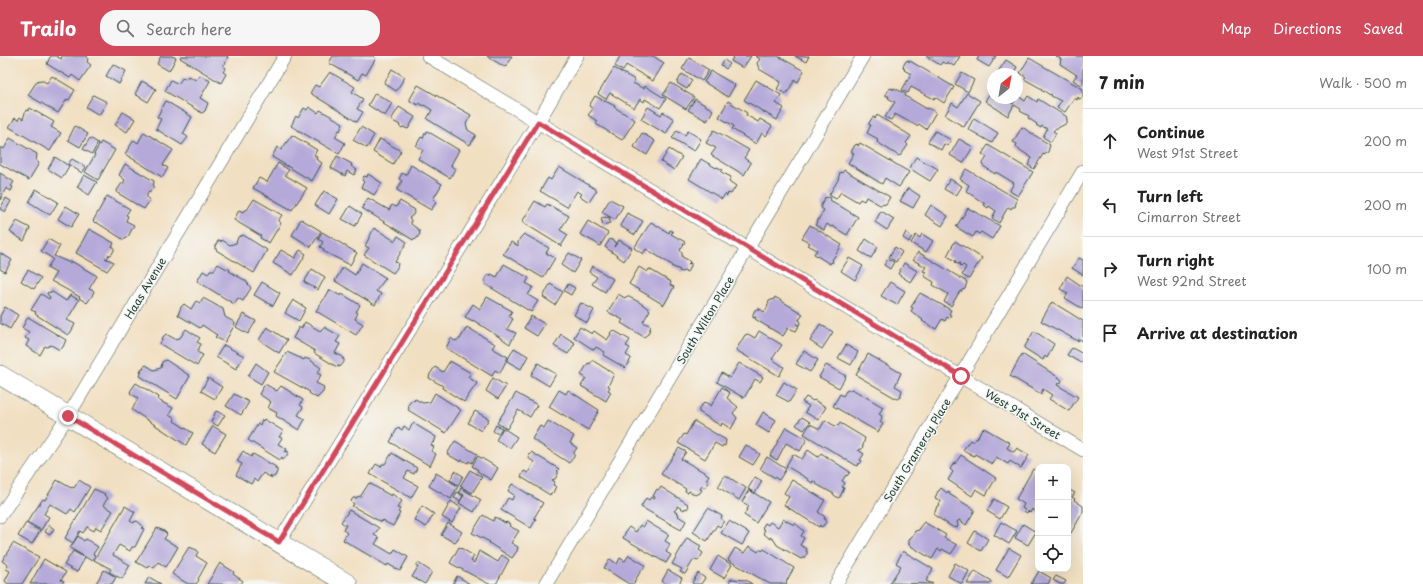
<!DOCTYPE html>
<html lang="en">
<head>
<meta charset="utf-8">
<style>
	:root { --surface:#fff; --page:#f6f6f6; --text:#222; --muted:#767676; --line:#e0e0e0; --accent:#d1495b }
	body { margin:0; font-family:"Playpen Sans",sans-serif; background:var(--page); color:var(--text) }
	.controls { position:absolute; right:12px; bottom:12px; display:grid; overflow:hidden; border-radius:8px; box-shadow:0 4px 16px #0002 }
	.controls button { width:36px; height:36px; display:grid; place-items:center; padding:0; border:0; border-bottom:1px solid var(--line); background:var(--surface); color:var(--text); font:20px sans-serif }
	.compass { position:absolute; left:987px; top:12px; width:36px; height:36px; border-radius:50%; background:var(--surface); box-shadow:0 4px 16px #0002; rotate:31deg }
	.stop { position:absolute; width:12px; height:12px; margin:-9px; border:3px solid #d1495b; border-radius:50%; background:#fff }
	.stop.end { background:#d1495b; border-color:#fff; box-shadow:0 1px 4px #0008 }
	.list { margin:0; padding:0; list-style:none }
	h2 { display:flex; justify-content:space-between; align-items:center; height:52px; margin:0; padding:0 16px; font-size:17px }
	h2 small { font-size:13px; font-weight:400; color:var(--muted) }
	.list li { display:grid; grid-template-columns:26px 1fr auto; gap:12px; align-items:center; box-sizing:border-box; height:64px; padding:0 16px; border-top:1px solid var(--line) }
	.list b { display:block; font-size:15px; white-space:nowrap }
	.list p { margin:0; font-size:13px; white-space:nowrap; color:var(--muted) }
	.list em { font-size:13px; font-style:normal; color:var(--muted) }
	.icon { flex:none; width:22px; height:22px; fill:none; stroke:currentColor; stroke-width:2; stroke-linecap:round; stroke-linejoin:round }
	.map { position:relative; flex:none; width:1083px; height:528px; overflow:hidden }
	header { display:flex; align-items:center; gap:24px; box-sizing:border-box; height:56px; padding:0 20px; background:var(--accent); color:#fff }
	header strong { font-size:19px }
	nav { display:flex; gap:22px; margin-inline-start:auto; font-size:14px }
	.search { width:280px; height:36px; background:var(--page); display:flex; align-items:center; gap:10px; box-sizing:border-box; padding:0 14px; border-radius:16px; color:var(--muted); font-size:15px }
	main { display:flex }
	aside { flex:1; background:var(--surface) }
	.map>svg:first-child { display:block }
	.building { fill:#b5a9d9 }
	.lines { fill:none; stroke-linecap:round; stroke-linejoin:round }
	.street-casing { stroke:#3e5549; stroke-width:14 }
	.secondary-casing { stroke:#3e5549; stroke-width:20 }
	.street { stroke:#fff; stroke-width:13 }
	.secondary { stroke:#fff; stroke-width:19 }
	.route { stroke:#d1495b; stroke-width:5 }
	.labels { text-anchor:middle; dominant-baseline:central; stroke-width:3; stroke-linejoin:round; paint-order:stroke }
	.street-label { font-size:11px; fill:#1f3d34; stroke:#f6f6f2 }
</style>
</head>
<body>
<header>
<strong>Trailo</strong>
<div class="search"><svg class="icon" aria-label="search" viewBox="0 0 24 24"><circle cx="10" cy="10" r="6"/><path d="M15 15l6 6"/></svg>Search here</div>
<nav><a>Map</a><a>Directions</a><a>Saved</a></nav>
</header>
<main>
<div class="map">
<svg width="1083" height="528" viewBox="0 0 1083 528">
	<rect width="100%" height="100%" fill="#f6f6f2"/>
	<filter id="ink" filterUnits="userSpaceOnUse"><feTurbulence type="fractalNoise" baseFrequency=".025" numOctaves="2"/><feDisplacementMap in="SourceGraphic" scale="8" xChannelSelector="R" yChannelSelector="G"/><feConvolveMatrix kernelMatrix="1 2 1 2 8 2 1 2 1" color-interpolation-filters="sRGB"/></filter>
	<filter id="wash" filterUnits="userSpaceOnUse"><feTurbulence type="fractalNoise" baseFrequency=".012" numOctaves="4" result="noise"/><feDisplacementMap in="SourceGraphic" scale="16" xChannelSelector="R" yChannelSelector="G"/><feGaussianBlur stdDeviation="0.9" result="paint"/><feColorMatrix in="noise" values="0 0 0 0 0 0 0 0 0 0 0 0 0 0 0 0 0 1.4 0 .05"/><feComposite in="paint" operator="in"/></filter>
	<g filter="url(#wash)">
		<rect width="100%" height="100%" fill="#f1dfc1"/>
		<g id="blocks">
			<!-- building -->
			<path class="building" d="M52 0H56L61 3 62 0H86L88 3 87 6 91 9 80 25 72 19 70 22 47 8 50 1Z
				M161 0H172L176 2 169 15 157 8Z
				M181 0H228L225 8 222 9 226 12 223 16 226 18 221 27 180 2Z
				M333 0H373L376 2 366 19 362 17 358 24 329 7Z
				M487 0H512L505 11 493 4Z
				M620 0H653L664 7 653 25 626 9 623 15 615 10Z
				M734 0H751L743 12 731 5Z
				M755 0H778L804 15 798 26 795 24 786 38 777 33 781 26 759 13 757 7 760 3Z
				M795 0H809L806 6Z
				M926 0H960L954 10 947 6 946 8 942 6 940 9Z
				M979 0H996L989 11 977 4Z
				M1056 0H1083V27L1081 29 1073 24 1077 19 1060 8 1061 3Z
				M689 2 709 14 702 25 682 13Z
				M1029 2 1083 33 1082 36H1083V40L1082 42 1079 43 1078 41 1077 44 1074 42 1065 56 1057 52 1061 45 1051 40 1052 39 1050 38V39L1044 35V36L1041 34 1042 33 1024 23 1026 21 1020 17Z
				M724 4 730 8 726 13 721 9Z
				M909 4V6L910 5 954 31 944 47 935 41 934 43 911 31 908 37 902 34 911 18 904 14 905 13H904L903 10 906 5Z
				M1006 4 1017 11 1013 18H1001L998 16Z
				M113 8 126 15 119 28 106 20Z
				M614 12 635 24 633 27 644 33 645 30 666 43 660 52 645 43 644 46 640 43 634 52 610 37 606 43 598 38Z
				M392 13 405 21 396 35 384 27Z
				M711 15 735 29 728 41 704 26Z
				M330 16 355 31 352 36 363 43 357 53 363 56 357 66 310 37 315 29 319 31Z
				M962 17 974 24 968 36 955 28Z
				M682 18 692 24 687 33 677 27Z
				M200 19 210 25 200 42 208 47 205 55 202 57 165 35 171 24 178 28 183 21 186 23 188 20 196 24Z
				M52 20 75 34 69 44 67 43 58 57 28 39 37 25 41 24 47 27Z
				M756 24 781 39 776 47 784 52 777 64 744 44Z
				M142 25 156 33 148 46 135 38Z
				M671 27 694 41 686 53 663 39Z
				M418 29 471 59 466 68 468 74 476 79 470 89 427 63 432 54 424 49 423 50 419 47 418 49 410 45V43Z
				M892 32 893 34 894 32 906 38 905 40 927 53 928 52 936 56 926 73 919 68 917 70 895 58 891 64 885 61 895 46 888 42 889 40H886V38L889 33Z
				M991 35 993 36V42H1003L1006 44 1007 42 1010 43 1009 45 1013 48 1018 40 1025 45 1028 40 1037 46 1038 43 1067 61 1066 63H1067V67L1058 72H1056L1053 75 1056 77 1051 86 1043 81 1047 73 1042 70 1041 72 1036 69 1037 68 1028 62 1029 60 1020 55 1021 53 1014 49 1008 60 985 45Z
				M375 37 392 47 385 60 368 49Z
				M967 37 980 45 964 71 945 59 952 47 958 51Z
				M93 39 107 46 99 59 86 51Z
				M595 40 615 50 614 51 635 64 622 84 596 68 597 65 588 59 593 53 589 50Z
				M695 43 713 54 707 65 688 54Z
				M166 45 192 61 183 78 188 81 182 89 156 73 161 63 157 61Z
				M728 45 747 57 746 59 758 66 760 63 772 70 766 80 762 77 756 88 732 73 734 70 719 61Z
				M309 51 318 57 320 54 343 67 340 75 339 74 335 81 345 87 339 98 291 70 296 60 298 62 304 52 307 54Z
				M399 51 415 61 408 73 403 71 402 72 399 70 400 69 391 64Z
				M648 51 661 59 663 56 674 63 666 78 641 63Z
				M30 52 54 66 51 71 61 77 50 95 9 71 15 62 18 64 20 61 23 63 26 54 28 55Z
				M123 56 135 63 127 76 115 69Z
				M877 59 911 80 906 87 908 89 901 99H900L899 100 877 86 878 83 867 77 871 69H869V67L872 62 874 61 875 63Z
				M974 62 998 77 992 87 968 73Z
				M75 70 88 78 80 91 68 84Z
				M361 71 374 79 367 92 353 84Z
				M1022 71 1050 89 1048 96 1044 99 1043 98 1034 113 1028 109 1032 102 1017 92 1016 91 1017 88 1013 86Z
				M677 74 685 79 688 75 701 83 694 95 672 82Z
				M714 74 749 94 744 102 751 107 744 119 711 99 716 92 706 87Z
				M427 75 459 94 452 107 451 110 455 113 450 122 418 103 423 94 416 90 421 81 423 82 425 77 426 78Z
				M935 75 951 84 948 90 944 88 941 94 928 86Z
				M144 76 173 94 163 109 168 112 162 121 125 98 134 84 138 87Z
				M642 77 655 85 647 99 634 91Z
				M292 79 317 94 314 99 317 101 316 103 322 107 312 125 272 101 277 91 281 94Z
				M10 82 37 98 36 105 39 107 29 124 0 108V93L1 91 4 93Z
				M90 82 98 87 92 98 83 93Z
				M380 83 401 95 393 108 373 96Z
				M959 83 973 91 963 107 950 99Z
				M101 86 115 94 98 124 85 116 95 99 94 98Z
				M860 87 909 116 899 131 885 122 882 128 848 107 854 97H852V94L855 89 858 88V90Z
				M988 89 1033 116 1018 140 1011 136 1010 134 1014 127 996 116 995 118 982 109 987 101 982 98Z
				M669 93 682 101 674 114 661 106Z
				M337 100 352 108 351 110 357 114 354 119 347 115 345 120 331 112Z
				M55 101 69 110 62 122 48 113Z
				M916 101 938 113 930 125 909 112Z
				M72 103 86 111 82 117 68 108Z
				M701 103 716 112 717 111 723 114 721 116 731 121 729 125 736 130 731 138 728 137 727 140 725 138 722 143 689 123Z
				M278 107 289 114 285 119 307 132 292 154 253 132 259 122 267 126Z
				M125 108 154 125 153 133 149 137 148 136 147 137V142L150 144 144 153 116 136 122 127 123 128 125 124 119 119Z
				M411 109 442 128 433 143 436 145 435 148 431 154 397 134 402 125 399 123 402 117 406 119Z
				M559 111 597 134 589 146 580 140 582 138 577 135 567 151 540 135 548 122 551 124Z
				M966 113 1017 143 1015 151H1012L1011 153 1008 151 999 167 992 162 996 155 989 150 988 152 984 149 985 148 966 135 969 129 960 123Z
				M844 114 890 141 886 148 880 149 866 141 864 145 860 143 858 146 841 136 836 143 829 139 838 124 840 116 842 117Z
				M0 117 14 126 11 130 13 131 11 135 6 132 0 144Z
				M368 118 382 127 374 139 361 131 364 126 362 124 364 120 367 121Z
				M84 119 97 126 89 139 77 131Z
				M950 123 962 130 956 140 944 133Z
				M908 132 920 140 913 152 900 145Z
				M36 133 58 146 50 159 29 146Z
				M324 135 338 143 329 158 315 149Z
				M107 140 130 153 126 159 128 160 126 165 134 169 129 179 124 184 96 166 95 167 93 165Z
				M825 141 826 142 828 141 831 142 830 144 858 161 847 179 832 170 831 171 827 168 824 174 815 169 824 154 821 152V149L822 147H823Z
				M6 142 11 145 5 156 0 153Z
				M368 142 389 154 392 149 396 151 400 145 415 154 413 159 409 162 411 164V168L419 174V175L420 178 417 182 415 184 414 182 413 184 362 152Z
				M254 143 282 159 278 165 281 167 269 187 260 182 261 180 234 164 239 154 243 156 244 154H247Z
				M610 143 623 150 615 164 602 156Z
				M535 145 545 151 547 148 569 160 560 174 568 179 561 190 522 166Z
				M931 149 948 160 942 170 925 159Z
				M66 150 79 158 71 171 58 163Z
				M350 150 362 158 355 170 342 163Z
				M968 152 1000 170 992 183 981 176 979 178 976 176 973 181 956 171Z
				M881 155 894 163 887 174 875 166Z
				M627 157 643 165 635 179 620 170Z
				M609 161 610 167 603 169 601 162Z
				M301 163 321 175 311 191 292 179Z
				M17 165 30 172 24 185 10 176Z
				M588 165 608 177 600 190 598 189 596 187 580 178Z
				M651 166 669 177 670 174 673 176 671 178 685 186 680 194 682 197V201L688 204 690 206 688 208 691 207V210L688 215 686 216 685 214 682 216 679 215 680 214 671 210 672 209 646 193 643 198 634 192Z
				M810 169 842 189 832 204 833 205 832 207 831 206 830 208 814 198 817 194 808 189 810 187 802 182Z
				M374 172 395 185 398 180 407 186 395 206 398 207 397 212 393 217 364 199 369 192 365 190Z
				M89 173 114 187 112 191H114V194L112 198 109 200V198L107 203 105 202 114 206 107 215 76 197Z
				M322 176 357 197 350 209 323 195 324 193 320 191 323 186 318 183Z
				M906 176 912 181 909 186 903 182Z
				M524 178 549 192 546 197 555 202 543 222 503 198 511 186 518 190V186L520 182Z
				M922 178 933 185 926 196 911 187 916 179 920 182Z
				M243 179 267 194 254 217 216 194 217 192 215 193V190L218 185 220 184 221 186 222 184 230 189 236 187 238 181Z
				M48 183 60 190 54 200 70 207 71 205 97 220 89 233 94 235 92 240 87 247 79 242 80 241 51 225 56 217 47 212 53 203 41 195Z
				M610 183 616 186 614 191 619 184 632 192 624 205 605 191Z
				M866 183 878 191 871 202 859 195Z
				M955 185 982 202 979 208 977 209 969 223 962 219 966 211 963 209 961 211 959 209 960 207 958 208 955 207 956 205 947 200Z
				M895 191 902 196 896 206 889 201Z
				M281 194 295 202 300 194 306 198 293 219 273 207Z
				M918 196 967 226 965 233 962 234 961 236 960 235 951 250 944 246 948 238 933 229 934 226 924 220 926 216 923 215 926 211 913 204Z
				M0 197 12 204 5 216 0 213Z
				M569 197 581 204 573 217 561 209Z
				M849 202 863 210 855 224 841 215Z
				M1079 202 1083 204V219L1072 212Z
				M888 203 894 206 890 213 884 209Z
				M362 207 386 222 376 235 381 238 375 249 335 225 343 211 355 219Z
				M904 207 917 215 910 226 898 218Z
				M218 208 227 213V212L230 214 229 215 246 225 251 232 243 245 238 242 234 248 197 225 203 215 208 218 210 214H214Z
				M504 208 529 222 526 227 533 231 528 239 538 245 531 256 485 228 486 226H485V224L487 220 490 219V220L491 218 497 221Z
				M592 210 613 223 605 236 592 228 597 221 589 216Z
				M639 211 647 216 649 213 671 226 670 229 674 231 664 249 629 228Z
				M312 213 325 221 318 234 304 226Z
				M28 214 41 222 34 233 21 225Z
				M1067 220 1083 231V253L1065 242 1068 237 1060 233Z
				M262 226 280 237 273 250 254 239Z
				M890 226 905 235 897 249 881 240Z
				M550 228 563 236 555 249 543 241Z
				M568 228 575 232 571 239 564 235Z
				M330 234 341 240 342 238 360 249 356 256 358 257 355 263 363 268 356 279 316 255Z
				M51 235 66 245 70 239 79 244 67 264 75 268 71 276 68 279 35 258 36 256 31 254 41 238 49 243 50 241 47 238 48 236 50 237Z
				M920 237 951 254 949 258 951 259 949 262 947 261 945 265 942 263 936 273 922 265 923 264 911 255 913 252 911 251Z
				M618 238 625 242 627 240 639 246 650 254 643 266 651 270 648 278 644 281 621 267 623 264 608 256Z
				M487 241 512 255 509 260 513 263 507 273 516 277 510 288 473 264V265L465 261 473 248 480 253Z
				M775 241 803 258 799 264 801 266 799 269 797 267V269L799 270 796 275 788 272 783 280 755 263 756 261 753 262V258L755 254 759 252V255L760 253 764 256 767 252 769 245 774 243Z
				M203 242 223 253 225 261 234 266 235 268 225 286 215 281 217 279 202 269 200 272 178 259 181 251 184 248 191 253 196 245 200 247Z
				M293 244 306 252 299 265 285 257Z
				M1052 246 1083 265V285L1079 283 1078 285 1041 265Z
				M581 247 594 254 587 267 574 259Z
				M5 251 18 259 10 273 0 267V260Z
				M243 258 256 265 248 278 236 271Z
				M531 260 545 268 537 280 524 272Z
				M28 261 66 284 63 291 60 294 51 289 47 291 45 290 40 299 26 290 29 284 25 282 29 276 22 272Z
				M305 266 320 275 324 271 340 280 336 286 340 288 335 297 343 301 342 303H344V306L341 310 338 311V309L337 311 314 297 315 295 293 282 299 271 301 273Z
				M820 268 833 276 822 293 810 285Z
				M267 271 287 284 279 297 259 284Z
				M467 271 495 288 492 292 508 301 500 317 495 314 492 320 446 292 451 282 455 285 460 283Z
				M580 271 592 278 594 275 607 284 611 278 610 277 613 274 630 284 626 290 630 292 626 299 631 302 628 309 625 312 603 299 605 296 596 291 594 294 574 281Z
				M186 273 200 282 197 286 201 288 197 296 203 299 197 310 160 288 163 281 166 278 175 283 180 282Z
				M759 275 782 289 772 303 784 311 779 320 736 294 745 279 748 278 755 282Z
				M1034 275 1054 288 1047 302 1045 300 1043 304 1024 292Z
				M561 278 575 287 568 298 554 290Z
				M224 289 244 300 236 313 216 301Z
				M846 289 858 296 851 309 838 302Z
				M514 292 528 300 521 313 507 305Z
				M1072 292 1083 298V304L1081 307 1067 299Z
				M804 295 818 304 810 316 796 308Z
				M287 296 304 304 305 302 310 304 321 312 317 317 321 319 316 327 324 331 323 336 317 342 309 337 310 336 274 316Z
				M868 298 901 317 895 330 902 334 900 342 897 343 856 319Z
				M1022 298 1061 323 1062 325 1060 328 1058 327 1057 329 1078 341 1069 355 1049 343 1052 339 1043 333 1041 338 1010 320Z
				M166 304 190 320 177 343 140 320 141 318 140 316H142L140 315 142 312 144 313 143 311 146 309 154 314 161 312 162 306Z
				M592 304 614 318 608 330 610 331 608 334 611 336 606 345 581 330 586 322 581 319 588 307 590 308Z
				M450 305 471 317 468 321 477 327 464 346 442 332 443 330 429 322 430 318 435 311 443 316Z
				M256 307 268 316 261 328 248 320Z
				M538 307 556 318 549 330 531 319Z
				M739 307 763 321 760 326 755 323 744 342 717 326 722 317 730 322Z
				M826 309 846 320 839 332 819 321Z
				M208 322 222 331 215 343 201 335Z
				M493 322 506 330 498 343 486 335Z
				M784 326 797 334 789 346 776 339Z
				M136 327 159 341 158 344 173 352 169 359 175 363 174 365 193 377 186 389 132 354 138 342 130 337 131 334Z
				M265 328 277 335 281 330 303 344 300 349 303 351 298 359 305 363 299 374 276 360 277 357 268 352 271 346 259 338Z
				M722 331 730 337 727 342 738 351 733 357 737 362 731 373 722 367 721 370 699 356V352L705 346 711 350Z
				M852 333 883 351 879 358 881 359 882 362 880 366 883 368 878 376 833 350 840 338 843 340 846 335Z
				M559 334 566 338 568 334 599 354 588 374 562 358V359L549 351Z
				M435 337 461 354 446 377 408 354 410 351 409 352 408 349 411 345 413 344 414 345 415 343 423 347 430 346Z
				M516 337 537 349 530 361 518 354 507 373 497 367Z
				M234 338 249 346 241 359 226 350Z
				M806 341 813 345 814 344 826 351 818 364 805 356 809 350 802 346Z
				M216 355 225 359 218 370 211 366Z
				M475 355 489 363 481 375 468 367Z
				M763 356 776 364 769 377 756 369Z
				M802 361 810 366 804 374 796 369Z
				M264 363 283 375 279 381 282 382 278 388 287 393 285 396 288 395V398L283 404 282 401 280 404 248 384 258 368 260 369 262 364 263 365Z
				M825 364 835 370 836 369 838 370 840 367 865 382 862 393 858 394 864 398 860 404 862 405 860 408 858 407 857 410 804 378 810 368 820 373Z
				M548 365 574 380 570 387 577 392 574 396V401L569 407 532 383 540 370 544 372Z
				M694 365 726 384 725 390 723 389 722 391 715 387 705 403 678 387 684 378 686 379Z
				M413 367 436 381 434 387 433 386 431 389 434 391 431 395 436 398 430 410 390 386 397 373 399 372 402 374 404 370 409 374Z
				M496 369 502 372 498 378 493 375Z
				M213 370 226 378 215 396 202 388Z
				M786 371 807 383 800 395 786 387 777 404 770 400Z
				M503 372 517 381 510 392 496 384Z
				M984 372 1010 387 1007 392 1014 396 1017 392 1029 399 1021 412 1010 405 1008 408 996 401 992 408 975 398 974 400 963 394 970 384 973 386 975 383H977L980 376Z
				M455 385 477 398 472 407 469 405 468 407 462 404 461 406 447 398Z
				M746 389 760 398 753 409 739 401Z
				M679 392 686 396 681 403 709 419 706 424 709 425 705 432 702 430 700 433 702 434 699 438 698 437 696 439 689 435 688 437 685 435 686 433 661 418Z
				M808 394 818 401 821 397 850 416 847 420 846 419 842 425 845 427 842 431 844 432 840 441 838 442 834 439V438L816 428V427L813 425 812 427 808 424V423L786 410 793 398 802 403Z
				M243 395 251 401 253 398 276 411 274 413H277V416L275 420 271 422V420L270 421 263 417 257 426 254 423 251 428 236 419 242 408 237 405Z
				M531 396 559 413 557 415H558V418L555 423 552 424 555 426 553 429 556 430 553 437 552 436 550 439 521 421 524 415 528 417 534 406 528 402 529 397 530 398Z
				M392 397 417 412 414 418 408 415 404 422 418 430 411 442 370 418 376 408 381 411 382 408H385Z
				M961 399 996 422 986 439 976 433 972 440 948 424 953 416 950 413 954 407 955 408Z
				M478 400 498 412 491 424 477 415 478 414 472 410Z
				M767 401 786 413 779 424 760 413Z
				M1033 413 1038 415V457L1037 456 1036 458 1032 453 1030 457 1028 455 1027 457 1024 455 1025 454 1022 452 1024 448 1016 443Z
				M470 414 482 421 472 437 460 430Z
				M455 415 463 420 458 429 450 424Z
				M436 417 458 430 451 443 429 430Z
				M725 419 746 432 739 444 718 431Z
				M755 421 762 425 755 437 748 433Z
				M57 424 71 432 72 431 74 432 79 424 90 431 75 456 71 453 67 458 50 448 44 458 49 461 41 474 27 466 43 443 45 444Z
				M792 424 825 444 818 456 825 461 824 463H826V466L823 470 821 471 820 469 819 471 784 449 789 441 784 437Z
				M369 427 391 440 392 438 402 445 397 452 400 453 398 456 400 457 393 470 385 466V465L383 464 381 466 352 450 354 448 351 445 353 442H357L358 440 360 441Z
				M512 428 543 447 534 462 536 463 531 472 501 454 508 442 512 444 514 439 508 435Z
				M661 431 688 448 687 449 689 450 687 453 685 452 684 454 677 450V452L674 455 679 458 678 460 686 465 681 474 641 451 646 442 649 444 651 441 654 443 655 441 653 440 657 433 659 434Z
				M461 432 481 444 474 456 459 447 464 439 459 436Z
				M941 432 947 437 948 435 950 436 949 438 975 454 966 469 959 464 957 466 958 469 957 472 955 471 954 472 934 459 937 450 940 449 939 448 941 445 935 442 938 435H939Z
				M94 433 105 438 104 439 108 442 103 449 113 455 101 474 96 471 94 475 87 471 83 477 80 475 73 487 65 482Z
				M1068 433 1075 437 1072 441 1075 443 1074 444 1083 450V456L1071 477 1068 475Z
				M749 434 769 446 756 467 744 459 749 450 742 446Z
				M457 436 463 440 460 445 454 442Z
				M994 443 1007 451 1000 463 987 455Z
				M451 445 461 452 452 467 442 461Z
				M125 450 135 456 130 465 134 467V466L137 465 141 468 143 471 141 472 144 473 135 491H132L130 495 119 489 113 499 130 509 122 523 109 516 111 513 94 504Z
				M422 450 434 458 426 471 414 464Z
				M708 452 722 460 721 463 724 465 720 471 717 469 707 485 693 476Z
				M349 454 379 472 374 479 379 482 375 488 392 498 395 493 408 501 400 515 388 508 387 510 343 484 347 477 343 474 346 469H345L341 466Z
				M483 459 493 465 495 461 505 467 506 466 510 468 509 470 519 475 511 487 518 491 517 495 512 502 489 487 490 486 472 477Z
				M783 463 794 469 795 467 804 475 801 480 804 482 800 489 807 493 806 495H807V498L805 502H802L801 503 777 489 774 484 770 481V483L763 477 765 474 762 472 765 467 768 469 770 466 778 471Z
				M646 465 669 479 665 485 670 488 666 496 671 499 666 507 623 482 626 475 629 471 636 476 640 469 643 471Z
				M729 465 749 477 742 489 721 477Z
				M924 466 946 479 944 482 957 489 951 498 942 493 941 495 938 493 932 503 909 489V484L912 480 914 479 915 475 919 474 920 472H919Z
				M1001 466 1017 475 1009 488 994 479Z
				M26 467 40 475 32 488 18 480Z
				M448 467 462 476 455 487 441 479Z
				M1023 468 1036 476 1028 489 1015 482Z
				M49 469 54 473 50 479 45 476Z
				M157 472 164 475 167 478 164 483 178 491 166 511 158 506 154 512 149 509 147 512 136 506Z
				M975 475 988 483 981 495 968 487Z
				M78 480 84 485 86 483 98 491 93 498 95 499 92 505 70 492Z
				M687 482 701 490 699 494 703 497 698 505 694 503 685 518 680 516 682 513 672 508Z
				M13 487 39 501 22 528H8L5 525 10 515 6 513 8 509 2 505Z
				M749 490 758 496 760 493 762 495 764 493 794 512 786 526 787 527 786 528H770L728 504 735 492 744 497Z
				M189 491 197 494 198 496 196 500 207 507 198 523 199 524 196 528H188L172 518Z
				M459 491 474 500 471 505 474 507 479 495 498 506 502 499 509 504 496 528H489L450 507Z
				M1009 492 1021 499 1008 521 996 514Z
				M73 495 85 502 77 516 64 509Z
				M903 495 933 513 926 525 933 528 890 527 901 510 896 507Z
				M629 499 645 509 643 514 642 513 634 526 635 527 634 528H629L604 512 610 503 617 508 620 502 625 505Z
				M718 500 732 509 724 522 710 514Z
				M44 503 66 516 61 524 64 525 62 528H30Z
				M220 507 234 516 233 518 243 525 241 528H207Z
				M418 507 432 516 425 528 412 521 418 511 416 510Z
				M955 507 969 515 962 528 948 520Z
				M104 514 116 521 112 528 96 527Z
				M668 514 682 522 679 528H666L662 525Z
				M975 515 992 525 990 528H967Z
				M1039 515 1051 522 1048 528H1031Z
				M698 517 705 522 701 528H694L692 527Z
				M457 520 470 528H453Z
				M1056 520 1066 525 1064 528H1060L1053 524Z
				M149 521 161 528H145Z
				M731 523 746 524 752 528H728Z"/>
		</g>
	</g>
	<g filter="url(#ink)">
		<use href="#blocks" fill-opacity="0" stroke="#3e5549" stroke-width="1"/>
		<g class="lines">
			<!-- street casing -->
			<g class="street-casing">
				<path id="street" d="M428 0 1083 394
					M0 460 68 360 285 0
					M279 486 538 66 577 0
					M546 528 863 0
					M836 528 1083 115"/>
			</g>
			<!-- secondary casing -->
			<g class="secondary-casing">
				<path id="secondary" d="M0 319 348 528"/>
			</g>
			<!-- street -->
			<use href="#street" class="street"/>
			<!-- secondary -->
			<use href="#secondary" class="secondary"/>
		</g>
	</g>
	<g class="lines" filter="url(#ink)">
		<!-- route -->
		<path class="route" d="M68 360 279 486 538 66 961 320"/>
	</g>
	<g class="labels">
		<!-- street labels -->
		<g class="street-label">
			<text transform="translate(145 232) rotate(-59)">Haas Avenue</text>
			<text transform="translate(705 264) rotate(-59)">South Wilton Place</text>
			<text transform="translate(1023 358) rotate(31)">West 91st Street</text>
			<text transform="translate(917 394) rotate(-59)">South Gramercy Place</text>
		</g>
	</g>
</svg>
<div class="controls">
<button>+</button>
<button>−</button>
<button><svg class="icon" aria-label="locate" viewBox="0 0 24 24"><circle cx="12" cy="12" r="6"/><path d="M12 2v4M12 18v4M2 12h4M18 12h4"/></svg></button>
</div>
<svg class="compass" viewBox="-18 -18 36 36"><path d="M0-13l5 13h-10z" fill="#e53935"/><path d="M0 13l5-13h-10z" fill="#767676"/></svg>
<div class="stop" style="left:961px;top:320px"></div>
<div class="stop end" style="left:68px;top:360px"></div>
</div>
<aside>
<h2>7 min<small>Walk · 500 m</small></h2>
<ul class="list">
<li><svg class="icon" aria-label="ahead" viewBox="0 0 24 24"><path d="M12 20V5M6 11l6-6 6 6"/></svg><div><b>Continue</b><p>West 91st Street</p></div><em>200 m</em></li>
<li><svg class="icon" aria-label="left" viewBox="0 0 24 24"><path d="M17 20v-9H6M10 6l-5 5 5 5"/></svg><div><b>Turn left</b><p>Cimarron Street</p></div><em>200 m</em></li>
<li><svg class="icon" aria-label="right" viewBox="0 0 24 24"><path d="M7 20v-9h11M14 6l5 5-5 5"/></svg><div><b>Turn right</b><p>West 92nd Street</p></div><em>100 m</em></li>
<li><svg class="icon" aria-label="arrive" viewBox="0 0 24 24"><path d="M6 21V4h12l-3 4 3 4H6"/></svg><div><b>Arrive at destination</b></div></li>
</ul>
</aside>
</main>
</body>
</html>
